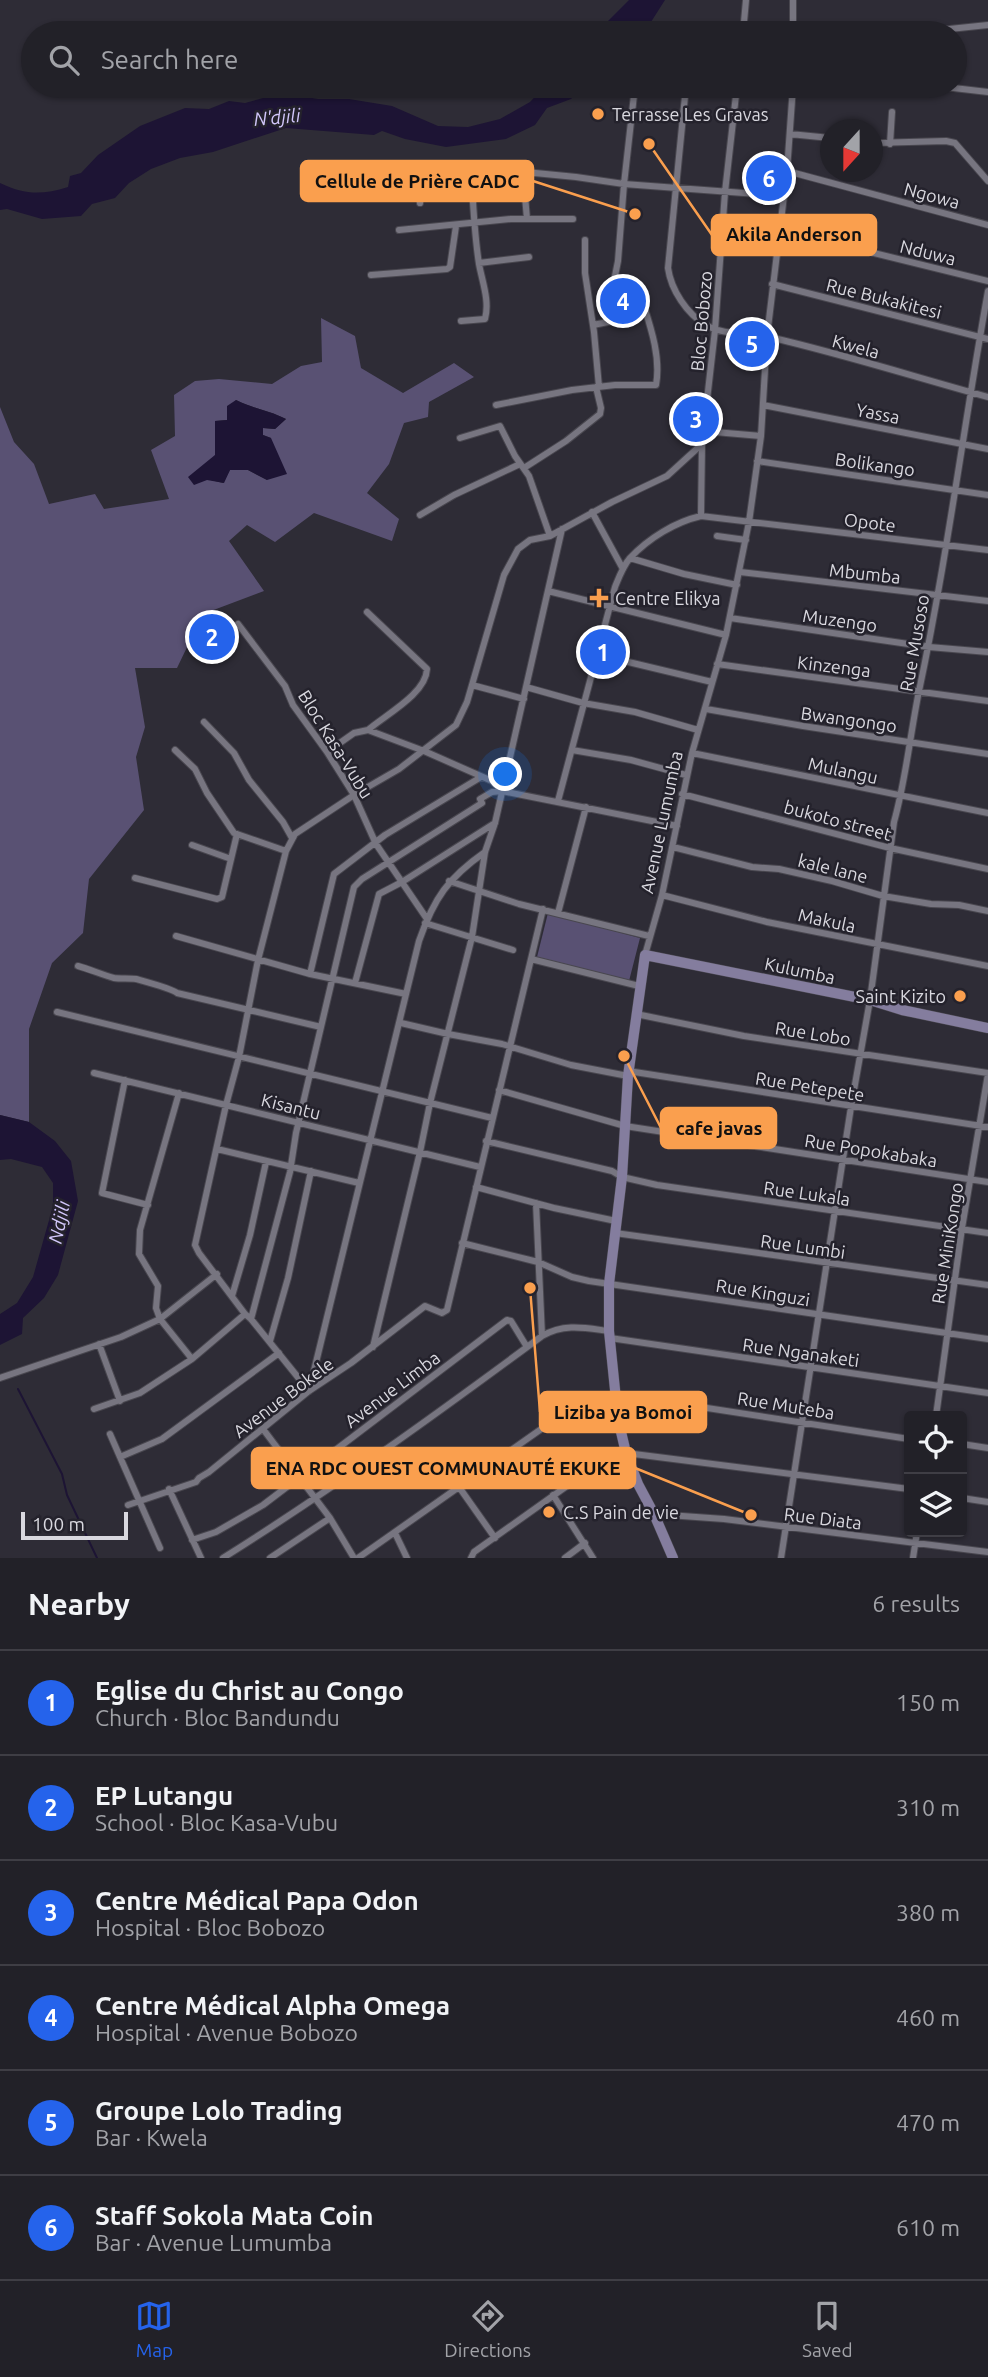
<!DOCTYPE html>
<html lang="en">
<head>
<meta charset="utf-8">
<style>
	:root { --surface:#222128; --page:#2e2e34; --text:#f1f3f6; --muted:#a2a3a8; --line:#3f3e45; --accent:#2563eb }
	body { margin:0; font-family:Ubuntu,sans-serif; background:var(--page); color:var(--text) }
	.controls { position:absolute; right:21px; bottom:21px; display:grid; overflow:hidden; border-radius:7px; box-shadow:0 2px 5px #0004 }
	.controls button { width:63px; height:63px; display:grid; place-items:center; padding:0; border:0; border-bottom:2px solid var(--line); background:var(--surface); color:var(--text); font:35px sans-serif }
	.compass { position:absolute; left:820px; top:119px; width:63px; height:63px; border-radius:50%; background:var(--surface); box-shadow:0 2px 5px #0004; rotate:201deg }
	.scale { position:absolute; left:21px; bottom:18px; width:107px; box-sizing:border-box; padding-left:7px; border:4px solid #d9d8df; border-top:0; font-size:19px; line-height:24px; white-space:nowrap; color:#d9d8df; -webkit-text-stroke:5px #24222c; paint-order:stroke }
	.you { position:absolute; left:506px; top:775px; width:24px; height:24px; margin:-18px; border:5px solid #fff; border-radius:50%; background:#1a73e8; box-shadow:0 0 0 10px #1a73e833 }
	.badge { display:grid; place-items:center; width:46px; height:46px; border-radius:50%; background:var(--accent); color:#fff; font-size:23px; font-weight:700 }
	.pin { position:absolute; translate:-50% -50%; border:4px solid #fff; box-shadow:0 2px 7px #0006 }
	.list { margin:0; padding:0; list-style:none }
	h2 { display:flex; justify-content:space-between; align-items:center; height:91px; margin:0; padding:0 28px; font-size:30px }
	h2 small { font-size:23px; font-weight:400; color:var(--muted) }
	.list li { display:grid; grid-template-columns:46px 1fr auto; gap:21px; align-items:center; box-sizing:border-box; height:105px; padding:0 28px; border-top:2px solid var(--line) }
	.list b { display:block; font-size:26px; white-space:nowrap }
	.list p { margin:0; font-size:23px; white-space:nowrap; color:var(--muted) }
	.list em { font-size:23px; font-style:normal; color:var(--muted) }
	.icon { flex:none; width:38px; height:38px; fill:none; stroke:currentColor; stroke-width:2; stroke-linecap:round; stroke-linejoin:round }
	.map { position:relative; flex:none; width:988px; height:1558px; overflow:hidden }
	.search { position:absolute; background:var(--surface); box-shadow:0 2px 5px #0004; left:21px; right:21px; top:21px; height:77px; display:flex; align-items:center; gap:18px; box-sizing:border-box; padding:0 24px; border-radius:38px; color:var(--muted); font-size:26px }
	.sheet { height:721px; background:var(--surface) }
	nav { display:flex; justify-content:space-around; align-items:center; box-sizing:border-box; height:98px; border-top:2px solid var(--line); background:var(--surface); font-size:19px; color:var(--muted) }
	nav a { display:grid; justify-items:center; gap:4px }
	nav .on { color:var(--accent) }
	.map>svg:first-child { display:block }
	.green { fill:#595173; fill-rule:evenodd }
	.water { fill:#1d1434 }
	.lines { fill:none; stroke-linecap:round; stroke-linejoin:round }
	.stream { stroke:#1d1434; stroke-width:2 }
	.street-casing { stroke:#49474f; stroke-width:8 }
	.secondary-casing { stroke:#49474f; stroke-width:11 }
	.street { stroke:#777580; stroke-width:6 }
	.secondary { stroke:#847d9e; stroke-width:10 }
	.poi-dot { fill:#fa9f4e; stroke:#24222c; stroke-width:2.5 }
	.labels { text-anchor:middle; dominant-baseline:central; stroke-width:5; stroke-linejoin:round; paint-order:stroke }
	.poi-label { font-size:18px; fill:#d9d8df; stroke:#24222c; text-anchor:start }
	.street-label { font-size:18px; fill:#d9d8df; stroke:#24222c }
	.water-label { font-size:19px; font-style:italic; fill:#d2c7fb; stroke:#24222c }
	.leader { fill:none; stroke:#fa9f4e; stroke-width:2.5 }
	.callout-dot { fill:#fa9f4e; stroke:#24222c; stroke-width:2.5 }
	.callout { fill:#fa9f4e; stroke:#fa9f4e; stroke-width:2.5 }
	.callout-label { font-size:19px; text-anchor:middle; font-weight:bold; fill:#111 }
</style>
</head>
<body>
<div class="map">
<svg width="988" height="1558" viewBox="0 0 988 1558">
	<rect width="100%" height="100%" fill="#2e2c36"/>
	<!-- green -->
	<path class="green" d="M321 318 355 336 361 368 403 393 454 363 474 377 429 402 428 417 404 423 389 464 367 493 399 519 392 541 314 513 275 542 247 525 229 541 264 591 203 614 177 668H135L145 727 136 757 144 810 89 879 83 933 52 963 29 1029V1122L0 1115V407L14 442 34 464 49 504 95 494 104 509 169 499 151 450 175 436 174 395 195 381 219 379 272 384 301 366 322 362ZM236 400C254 409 268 410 286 419L275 429 263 428V435L271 438 267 480 248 470H230L223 483 207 479 215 455V421L227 420Z
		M548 913 640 938 629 981 537 957Z"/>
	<!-- water -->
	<path class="water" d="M629 0H665L651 22 638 33H596Z
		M545 86H584L571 99 547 108 535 125 506 139 446 147 405 139 382 131 374 135 286 128 213 152 180 158 151 169 129 183 115 198 92 204 81 216 42 219 7 209 0 210V183C25 195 42 195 68 187L70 176 81 173 98 155 140 126 185 108 209 109 229 101 245 103 281 93 318 99H349L392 106 438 126 468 127 500 119 530 102Z
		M236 400C254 409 268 410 286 419L275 429 263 428V435L271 438 287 474 267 480 248 470H230L224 483 207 480 194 485 188 477 215 455V421L227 420V406Z
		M0 1115 29 1122 55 1141 71 1161 78 1201 58 1275 44 1298 23 1318 22 1334 0 1345V1314L17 1303 33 1277 53 1206V1183L42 1167 11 1159 0 1160Z"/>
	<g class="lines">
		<!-- stream -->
		<path class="stream" d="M18 1389 62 1474 67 1495 97 1558"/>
		<!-- street casing -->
		<g class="street-casing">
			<path id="street" d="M793 0V33
				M743 33 746 0
				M911 33 988 25
				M686 86 668 268C671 290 687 314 706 325 724 336 749 332 769 337 843 354 915 377 988 397
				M793 89 945 87 988 92
				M635 90 684 94
				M790 134 830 138
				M872 143 946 141 955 143 988 181
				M890 144 892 112
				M325 166 453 165 576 177 624 184 783 196
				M787 171 988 225
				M523 173 527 219
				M420 203 422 165
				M399 230 511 219H573
				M780 230 988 281
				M585 240V273L594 332 599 387
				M479 263 529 257
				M371 275 447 269 450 267 456 226
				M772 284 988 339
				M461 321 485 319C490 301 482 281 479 264 474 232 473 200 471 169
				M593 325 613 321 618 309 613 286 618 261 624 184 635 86
				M496 405 572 390 615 385H656C661 358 651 328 643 303
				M763 405 988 449
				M703 431 761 436
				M460 438 500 426 515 456 529 476 550 536
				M757 461 988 495
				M524 468 566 441 600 414 601 408 596 387
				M592 512 623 569
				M420 515 454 495 520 464
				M701 516 702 444 715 330 725 192 737 86
				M717 536 746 540
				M630 558 684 574 737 585
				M740 572 988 601
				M548 591 726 635
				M367 612 427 669C426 694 385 715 368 730
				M730 618 929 647 988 652
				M238 624 285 686 293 705 327 752 354 795 376 844 427 919
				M599 655 712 682
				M717 664 988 701
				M472 685 524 699
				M526 687 583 703 635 712 698 730
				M706 709 803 726 988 754
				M204 722 234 753 249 780 283 822 292 838
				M175 750 195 769 207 793 234 833 286 851
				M572 750 631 760 686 775
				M327 752 354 733 368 730 424 751 492 781 502 791
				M692 753 988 813
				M682 794 890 848 988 869
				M558 801 615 587C619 577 623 566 630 558 649 538 675 522 701 516L988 550
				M192 845 231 859
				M673 847 752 867 779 869 832 881 883 896 931 904 959 905 988 911
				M135 878 217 899 222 897 237 834
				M449 881 519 904 649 936
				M662 895 767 922 988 966
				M543 909 531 959 639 986
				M558 913 586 807
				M425 923 513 950
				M176 936 310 974 406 994
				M645 955 662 895 692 753 726 635 749 522 761 436 767 336 787 171 793 86
				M78 966C89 969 103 975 114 978 121 979 129 978 136 979 143 981 173 989 177 993L321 1027
				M310 974 334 874 385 835 481 777
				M355 983 379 894 402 882 495 823
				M57 1012 492 1118
				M636 1014 744 1036 988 1073
				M401 1023 448 1034 502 1044 571 1065 628 1076
				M628 1071 988 1127
				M94 1073 480 1167
				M125 1080 102 1193 148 1205
				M499 1090 625 1126 988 1182
				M179 1093 140 1230 139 1254 158 1286 156 1308 160 1319 192 1359
				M486 1141 612 1171 622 1177 657 1185 988 1233
				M217 1149 359 1183
				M476 1187 554 1208 616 1221
				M536 1203 542 1336
				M615 1233 988 1285
				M462 1243 538 1262 572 1277 589 1281 988 1339
				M232 1296 250 1235 266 1162
				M251 1319 290 1172 296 1133 354 887 362 879 482 803 480 799 492 792 502 791 677 826
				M610 1338 988 1393
				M270 1341 288 1278 311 1171
				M99 1344 120 1401
				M373 1347 420 1152 430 1103 472 937 485 852 495 823 562 529
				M0 1378 121 1337 160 1319 217 1274
				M309 1391 251 1319 245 1314 199 1253 195 1245 226 1105 239 1057 258 960 286 851 295 834 354 795 399 769 456 725 467 702 504 575 518 549 530 540 550 536 612 502 667 476 702 444
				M309 1391 419 941C434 898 448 878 485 852
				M94 1409 140 1393 192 1359 245 1314
				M936 1416 962 1228 988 1074
				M263 1429 330 1518 354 1558
				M110 1434 120 1457 162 1439 279 1353
				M962 1444 988 1448
				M120 1457 160 1548
				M459 1487 495 1538
				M169 1489 201 1558
				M553 1495 593 1558
				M962 1498 988 1502
				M128 1505 196 1482 199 1478 209 1472 309 1391 351 1363 425 1306 442 1313 447 1310 531 959
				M654 1514 724 1519 988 1552
				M395 1533 407 1558
				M192 1540 216 1532 263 1505 507 1320 511 1321 527 1347
				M223 1558C333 1489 438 1413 542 1336 565 1323 585 1328 609 1331
				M270 1558 330 1518
				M358 1558 564 1413C581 1402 595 1397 616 1394L909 1439
				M471 1558 474 1552 595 1466 615 1455 626 1453 909 1489
				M565 1558 585 1543
				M781 1558 851 1107 870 1000 894 822C906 779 910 735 919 691 947 559 964 424 988 291
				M913 1558 917 1532"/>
		</g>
		<!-- secondary casing -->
		<g class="secondary-casing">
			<path id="secondary" d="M673 1558 654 1514 638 1484 626 1453 618 1419 609 1331V1284L622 1177 628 1076 645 955 870 1000 902 1010 988 1028"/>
		</g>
		<!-- street -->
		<use href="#street" class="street"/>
		<!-- secondary -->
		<use href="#secondary" class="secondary"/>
	</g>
	<!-- markers -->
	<g class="poi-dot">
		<circle cx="598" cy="114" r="7"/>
		<path d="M595.5 587.5h7v7h7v7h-7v7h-7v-7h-7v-7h7z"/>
		<circle cx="960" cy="996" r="7"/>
		<circle cx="549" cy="1512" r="7"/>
	</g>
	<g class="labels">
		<!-- poi labels -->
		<g class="poi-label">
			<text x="612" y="114">Terrasse Les Gravas</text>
			<text x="615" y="598">Centre Elikya</text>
			<text x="946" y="996" text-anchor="end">Saint Kizito</text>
			<text x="563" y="1512">C.S Pain de vie</text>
		</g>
		<!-- street labels -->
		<g class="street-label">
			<text transform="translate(932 195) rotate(15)">Ngowa</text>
			<text transform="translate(928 252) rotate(14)">Nduwa</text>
			<text transform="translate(884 298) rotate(14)">Rue Bukakitesi</text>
			<text transform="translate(701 321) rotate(-85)">Bloc Bobozo</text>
			<text transform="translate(856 346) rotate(15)">Kwela</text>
			<text transform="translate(878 413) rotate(11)">Yassa</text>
			<text transform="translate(875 464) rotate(8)">Bolikango</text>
			<text transform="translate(870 522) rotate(7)">Opote</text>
			<text transform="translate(865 573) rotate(6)">Mbumba</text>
			<text transform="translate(840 620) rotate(8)">Muzengo</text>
			<text transform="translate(914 643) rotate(-80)">Rue Musoso</text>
			<text transform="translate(834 666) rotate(7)">Kinzenga</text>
			<text transform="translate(849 719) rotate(8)">Bwangongo</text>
			<text transform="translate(336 744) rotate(58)">Bloc Kasa-Vubu</text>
			<text transform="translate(843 770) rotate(12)">Mulangu</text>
			<text transform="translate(838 820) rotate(15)">bukoto street</text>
			<text transform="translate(661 822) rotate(-78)">Avenue Lumumba</text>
			<text transform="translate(833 868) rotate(14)">kale lane</text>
			<text transform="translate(827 920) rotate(12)">Makula</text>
			<text transform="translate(800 970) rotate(12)">Kulumba</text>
			<text transform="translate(813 1033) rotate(9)">Rue Lobo</text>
			<text transform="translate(810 1086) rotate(9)">Rue Petepete</text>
			<text transform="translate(291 1106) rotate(14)">Kisantu</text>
			<text transform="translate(871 1150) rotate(9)">Rue Popokabaka</text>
			<text transform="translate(807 1193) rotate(8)">Rue Lukala</text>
			<text transform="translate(947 1243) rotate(-81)">Rue MiniKongo</text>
			<text transform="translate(803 1246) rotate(8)">Rue Lumbi</text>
			<text transform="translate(763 1292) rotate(9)">Rue Kinguzi</text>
			<text transform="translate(801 1352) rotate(8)">Rue Nganaketi</text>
			<text transform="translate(392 1389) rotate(-37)">Avenue Limba</text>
			<text transform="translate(283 1397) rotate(-37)">Avenue Bokele</text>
			<text transform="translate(786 1405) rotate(9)">Rue Muteba</text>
			<text transform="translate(823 1518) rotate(7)">Rue Diata</text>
		</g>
		<!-- water labels -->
		<g class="water-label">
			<text transform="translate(277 117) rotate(-5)">N'djili</text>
			<text transform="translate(59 1222) rotate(-78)">Ndjili</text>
		</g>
	</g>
	<!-- callouts -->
	<path class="leader" d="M635 214L533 181M649 144L712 235M624 1056L661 1128M530 1288L540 1412M751 1515L635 1468"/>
	<g class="callout-dot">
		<circle cx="635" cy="214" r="7"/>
		<circle cx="649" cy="144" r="7"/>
		<circle cx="624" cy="1056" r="7"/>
		<circle cx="530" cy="1288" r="7"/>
		<circle cx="751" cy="1515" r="7"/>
	</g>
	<g class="callout">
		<rect x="301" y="161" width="232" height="40" rx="7"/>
		<rect x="712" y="215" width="164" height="40" rx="7"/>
		<rect x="661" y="1108" width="115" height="40" rx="7"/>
		<rect x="540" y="1392" width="166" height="40" rx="7"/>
		<rect x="252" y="1448" width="383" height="40" rx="7"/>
	</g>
	<g class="callout-label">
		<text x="417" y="188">Cellule de Prière CADC</text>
		<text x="794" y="241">Akila Anderson</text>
		<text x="719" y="1135">cafe javas</text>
		<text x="623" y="1419">Liziba ya Bomoi</text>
		<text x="443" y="1475">ENA RDC OUEST COMMUNAUTÉ EKUKE</text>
	</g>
</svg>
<div class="controls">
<button><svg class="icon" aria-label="locate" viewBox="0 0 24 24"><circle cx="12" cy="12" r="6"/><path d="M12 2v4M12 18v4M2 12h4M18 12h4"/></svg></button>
<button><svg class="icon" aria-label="layers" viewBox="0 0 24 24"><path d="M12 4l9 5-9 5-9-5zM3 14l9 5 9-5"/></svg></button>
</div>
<svg class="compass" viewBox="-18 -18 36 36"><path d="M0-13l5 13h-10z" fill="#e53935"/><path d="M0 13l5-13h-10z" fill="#a2a3a8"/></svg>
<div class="scale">100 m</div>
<div class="you"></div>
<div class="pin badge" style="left:603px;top:652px">1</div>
<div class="pin badge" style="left:212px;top:637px">2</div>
<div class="pin badge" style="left:696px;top:419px">3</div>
<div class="pin badge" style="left:623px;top:301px">4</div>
<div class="pin badge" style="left:752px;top:344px">5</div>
<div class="pin badge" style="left:769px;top:178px">6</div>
<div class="search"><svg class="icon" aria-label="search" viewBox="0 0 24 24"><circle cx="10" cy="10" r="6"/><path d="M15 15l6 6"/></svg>Search here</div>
</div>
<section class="sheet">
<h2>Nearby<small>6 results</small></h2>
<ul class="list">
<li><span class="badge">1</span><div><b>Eglise du Christ au Congo</b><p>Church · Bloc Bandundu</p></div><em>150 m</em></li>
<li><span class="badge">2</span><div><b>EP Lutangu</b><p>School · Bloc Kasa-Vubu</p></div><em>310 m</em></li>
<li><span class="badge">3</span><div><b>Centre Médical Papa Odon</b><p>Hospital · Bloc Bobozo</p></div><em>380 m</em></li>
<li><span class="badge">4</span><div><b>Centre Médical Alpha Omega</b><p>Hospital · Avenue Bobozo</p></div><em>460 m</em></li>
<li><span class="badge">5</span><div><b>Groupe Lolo Trading</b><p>Bar · Kwela</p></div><em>470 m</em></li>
<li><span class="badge">6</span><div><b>Staff Sokola Mata Coin</b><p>Bar · Avenue Lumumba</p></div><em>610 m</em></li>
</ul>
</section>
<nav>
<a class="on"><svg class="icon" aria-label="map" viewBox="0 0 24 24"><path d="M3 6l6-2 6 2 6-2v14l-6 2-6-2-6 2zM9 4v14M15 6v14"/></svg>Map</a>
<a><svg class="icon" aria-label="directions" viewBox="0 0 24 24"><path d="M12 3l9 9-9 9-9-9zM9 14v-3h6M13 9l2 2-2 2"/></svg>Directions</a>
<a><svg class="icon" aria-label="saved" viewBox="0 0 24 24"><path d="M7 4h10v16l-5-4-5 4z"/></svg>Saved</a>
</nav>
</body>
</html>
